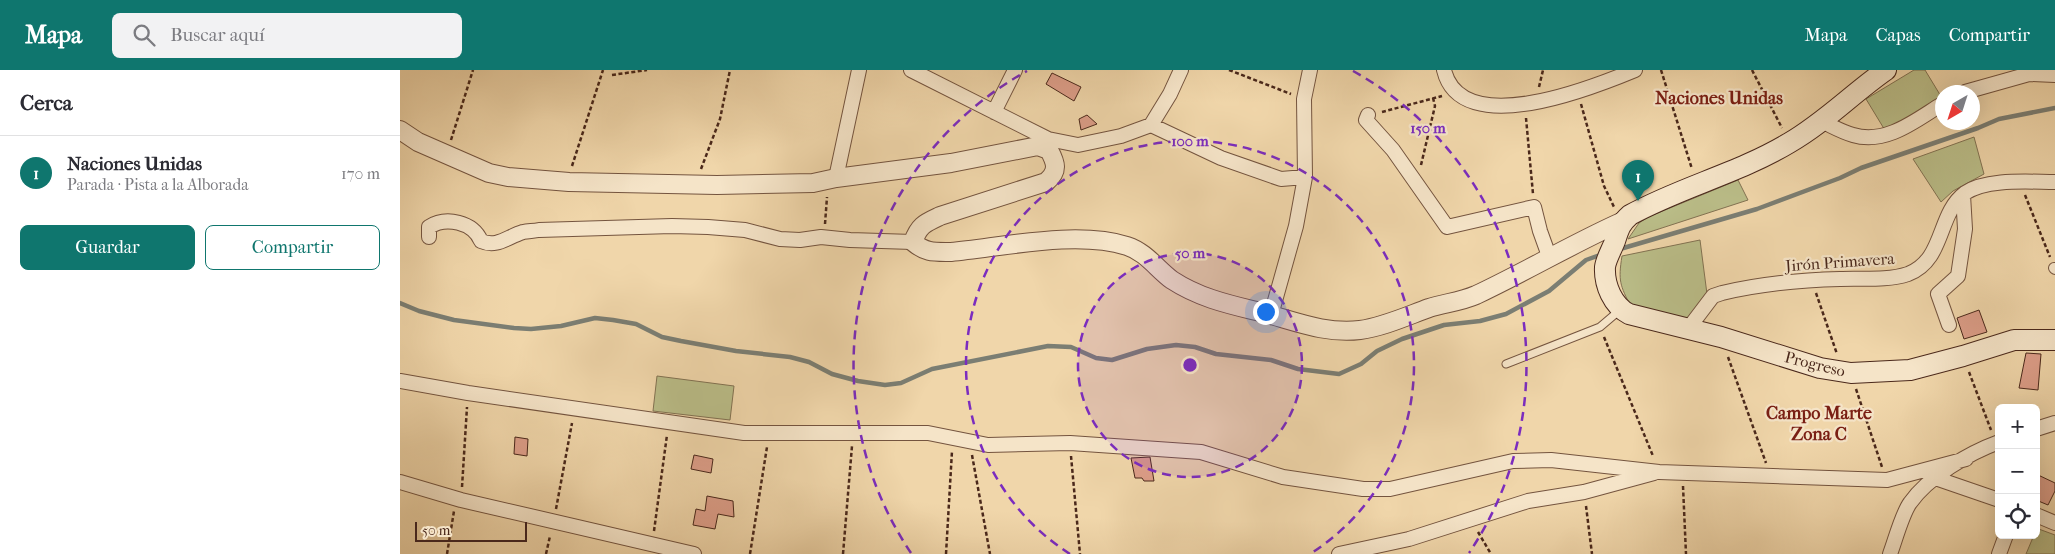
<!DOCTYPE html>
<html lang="es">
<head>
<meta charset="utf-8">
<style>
	:root { --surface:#fff; --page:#f2f2f3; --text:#2b2b33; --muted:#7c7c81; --line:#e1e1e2; --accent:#0f766e }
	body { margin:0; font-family:"IM FELL French Canon",serif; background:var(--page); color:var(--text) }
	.controls { position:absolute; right:15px; bottom:15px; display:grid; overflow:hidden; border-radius:8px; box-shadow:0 5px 20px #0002 }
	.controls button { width:45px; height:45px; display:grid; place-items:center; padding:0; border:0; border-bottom:1px solid var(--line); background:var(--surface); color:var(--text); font:25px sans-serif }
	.compass { position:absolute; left:1535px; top:15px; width:45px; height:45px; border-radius:50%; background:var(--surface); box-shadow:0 5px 20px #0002; rotate:219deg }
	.scale { position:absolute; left:15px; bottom:12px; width:112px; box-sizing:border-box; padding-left:5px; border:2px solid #4a281b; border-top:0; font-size:14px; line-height:18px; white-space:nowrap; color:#4a281b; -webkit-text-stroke:4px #f5e4c8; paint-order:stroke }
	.you { position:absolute; left:865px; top:241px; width:18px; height:18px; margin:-12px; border:4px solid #fff; border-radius:50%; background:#1a73e8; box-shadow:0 0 0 8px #1a73e833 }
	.badge { display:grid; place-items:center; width:32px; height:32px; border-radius:50%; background:var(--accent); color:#fff; font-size:16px; font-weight:700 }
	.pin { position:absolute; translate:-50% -41px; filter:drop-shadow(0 1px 2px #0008) }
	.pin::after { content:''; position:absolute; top:26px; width:18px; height:15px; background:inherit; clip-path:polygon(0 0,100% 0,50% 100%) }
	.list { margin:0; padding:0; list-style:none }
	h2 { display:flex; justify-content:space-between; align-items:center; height:65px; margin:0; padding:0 20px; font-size:21px }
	h2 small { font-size:16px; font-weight:400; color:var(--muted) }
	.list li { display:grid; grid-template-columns:32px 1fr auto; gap:15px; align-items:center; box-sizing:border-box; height:75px; padding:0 20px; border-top:1px solid var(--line) }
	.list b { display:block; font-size:19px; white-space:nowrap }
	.list p { margin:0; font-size:16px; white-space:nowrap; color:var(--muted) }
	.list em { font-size:16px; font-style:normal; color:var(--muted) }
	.actions { display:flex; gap:10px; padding:15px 20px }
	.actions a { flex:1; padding:11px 0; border:1px solid var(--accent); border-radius:8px; text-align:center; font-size:18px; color:var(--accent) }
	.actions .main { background:var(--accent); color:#fff }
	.icon { flex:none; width:28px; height:28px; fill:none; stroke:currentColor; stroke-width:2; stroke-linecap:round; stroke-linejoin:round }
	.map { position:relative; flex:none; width:1655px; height:484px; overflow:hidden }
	header { display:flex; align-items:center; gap:30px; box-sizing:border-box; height:70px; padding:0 25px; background:var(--accent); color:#fff }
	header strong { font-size:24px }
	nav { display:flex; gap:28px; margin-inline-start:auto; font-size:18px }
	.search { width:350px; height:45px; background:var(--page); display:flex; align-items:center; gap:12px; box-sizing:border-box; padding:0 18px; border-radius:8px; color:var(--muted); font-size:19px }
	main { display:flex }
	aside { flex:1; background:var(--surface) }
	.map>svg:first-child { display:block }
	.green { fill:#babd88; stroke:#827252 }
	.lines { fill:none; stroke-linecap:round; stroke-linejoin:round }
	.stream { stroke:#7b7e73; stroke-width:4.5 }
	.building { fill:#dd9e89; stroke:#4a281b }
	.service-casing { stroke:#74543f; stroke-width:9 }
	.pedestrian-casing { stroke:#74543f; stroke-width:12 }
	.minor-casing { stroke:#74543f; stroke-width:16 }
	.tertiary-casing { stroke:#74543f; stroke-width:20 }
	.secondary-casing { stroke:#4a281b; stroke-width:22 }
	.path { stroke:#4a281b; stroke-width:2.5; stroke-dasharray:4 2.5; stroke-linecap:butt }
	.service { stroke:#f5e4c8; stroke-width:7 }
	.pedestrian { stroke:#f5e4c8; stroke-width:10 }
	.minor { stroke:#f5e4c8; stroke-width:14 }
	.tertiary { stroke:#f5e4c8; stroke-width:18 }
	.secondary { stroke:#f5e4c8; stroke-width:20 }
	.ring { fill:none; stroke:#7b2cbf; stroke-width:2.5; stroke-dasharray:9 6 }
	.labels { text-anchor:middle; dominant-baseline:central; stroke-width:4.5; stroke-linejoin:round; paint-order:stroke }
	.street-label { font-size:16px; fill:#4a281b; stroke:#f5e4c8 }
	.neighbourhood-label { font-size:18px; font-weight:bold; fill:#7a1f14; stroke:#f5e4c8 }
	.centre { fill:#7b2cbf; stroke:#f5e4c8; stroke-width:2.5 }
	.ring-label { font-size:15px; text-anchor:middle; font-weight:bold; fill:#7b2cbf; stroke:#f5e4c8; stroke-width:4.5; stroke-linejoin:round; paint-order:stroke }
</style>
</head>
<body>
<header>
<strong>Mapa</strong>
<div class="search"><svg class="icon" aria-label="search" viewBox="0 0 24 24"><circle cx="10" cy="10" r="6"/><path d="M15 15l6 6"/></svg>Buscar aquí</div>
<nav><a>Mapa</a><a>Capas</a><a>Compartir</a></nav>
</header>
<main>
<aside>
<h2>Cerca<small></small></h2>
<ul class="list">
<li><span class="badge">1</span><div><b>Naciones Unidas</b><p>Parada · Pista a la Alborada</p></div><em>170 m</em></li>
</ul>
<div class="actions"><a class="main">Guardar</a><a>Compartir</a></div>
</aside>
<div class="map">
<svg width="1655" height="484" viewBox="0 0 1655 484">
	<rect width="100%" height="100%" fill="#f0d6aa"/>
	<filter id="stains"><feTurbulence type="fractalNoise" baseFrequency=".004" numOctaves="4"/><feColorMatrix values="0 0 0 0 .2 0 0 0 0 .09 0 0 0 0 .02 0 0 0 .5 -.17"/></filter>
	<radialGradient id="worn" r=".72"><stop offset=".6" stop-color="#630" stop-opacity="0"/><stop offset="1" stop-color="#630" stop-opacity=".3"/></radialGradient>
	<!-- green -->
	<path class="green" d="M1514 0H1525L1542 28 1486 62 1466 29Z
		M1574 67 1584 104 1553 121 1541 132 1513 89Z
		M1338 110 1348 130 1228 169 1239 153 1248 147Z
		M1300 170 1307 224 1287 251 1231 237C1220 215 1218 211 1222 186Z
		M257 306 334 316 330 350 253 341Z
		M1636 458 1655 465V484H1626L1634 465H1636Z"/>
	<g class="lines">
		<!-- stream -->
		<path class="stream" d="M1220 179 1357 139 1440 108 1461 98 1578 58 1599 49 1655 38
			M0 233 19 241 54 250 114 258 131 259 161 256 195 248 213 250 236 254 262 267 281 271 336 281 390 287 409 292 432 304 458 311 485 315 501 313 532 299 648 276 671 277 696 288 712 290 747 279 776 275 795 277 816 284 871 290 898 299 939 304 961 294 977 281 1002 269 1044 255 1080 251 1106 244 1149 221 1186 190 1203 184"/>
	</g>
	<!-- building -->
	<path class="building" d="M652 3 681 17 674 31 646 14Z
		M687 45 697 54 681 60 679 49Z
		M1579 240 1587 262 1564 269 1557 248Z
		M1626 283 1641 284 1638 320 1619 318Z
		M115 367 128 369 127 386 114 384Z
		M294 385 313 389 311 403 291 399Z
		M750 387 754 411H744L742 408H735L731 388Z
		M1636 404 1655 413V421L1648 435 1636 430Z
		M307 426 333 431 334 447 318 444 315 459 293 455 296 439 305 441Z"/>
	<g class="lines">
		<!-- service casing -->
		<g class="service-casing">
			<path id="service" d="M1106 294 1200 257 1220 240"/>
		</g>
		<!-- pedestrian casing -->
		<g class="pedestrian-casing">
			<path id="pedestrian" d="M1654 198 1655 199"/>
		</g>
		<!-- minor casing -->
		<g class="minor-casing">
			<path id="minor" d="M511 0 648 69 678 75 721 66 751 55 770 24 781 0
				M1044 0C1061 71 1194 17 1235 0
				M1629 4 1655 5
				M1565 22 1629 4 1632 0
				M594 42 615 0
				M968 45 966 50 993 80 1047 157 1134 137 1140 161 1149 186
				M1421 51C1432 56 1442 62 1453 65 1486 75 1516 50 1542 34
				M751 55 821 88 881 109 905 107
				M436 108 459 0
				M29 167V157C46 146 73 152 81 171 97 178 107 167 123 162 128 161 134 161 139 160L272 156 308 157 345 160 380 169 400 170 421 167 450 170 513 172
				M871 245 896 156 905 107 904 29 910 0
				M1549 255 1538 224 1558 206 1565 159 1563 125
				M1288 259 1313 226 1322 223C1360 214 1401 210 1440 209 1461 208 1487 211 1508 204 1545 190 1537 144 1565 123 1587 108 1630 112 1655 112
				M0 311 68 323 344 363H528L588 375 670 373 801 382 883 407 963 419H990L1113 391 1151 390 1259 402 1487 410 1566 389
				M1636 359 1655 353
				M1535 408 1599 430
				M0 412 61 430 294 484
				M1636 445 1655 453
				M939 484 1009 469 1128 431 1184 422 1254 403
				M1490 484C1495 471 1502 444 1510 433 1528 407 1569 383 1599 372
				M1599 484 1606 465"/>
		</g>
		<!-- tertiary casing -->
		<g class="tertiary-casing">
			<path id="tertiary" d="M0 60 18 72 89 103 108 107 169 112 317 115 413 113 436 108 551 93 638 76 649 80C656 93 659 101 646 112L540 146C525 153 519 155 513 172 526 183 533 182 551 182 603 177 677 160 727 176 746 182 757 199 772 210 801 229 832 235 864 243 897 252 926 264 960 260 983 257 1007 246 1029 238 1044 233 1060 232 1076 225 1125 202 1172 174 1221 152"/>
		</g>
		<!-- secondary casing -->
		<g class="secondary-casing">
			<path id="secondary" d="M1486 0C1453 23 1424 53 1389 73 1339 103 1281 117 1230 145 1220 154 1219 159 1215 171 1212 179 1206 189 1205 197 1204 215 1213 236 1229 244L1321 267 1420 298 1451 303 1510 300 1563 286 1614 270H1655"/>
		</g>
		<!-- path -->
		<path class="path" d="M829 0 891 24
			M1261 0 1292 99
			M1352 0 1382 58
			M212 5 247 0
			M1139 17 1143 0
			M1181 34 1204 116 1214 137
			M982 42 1042 26
			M1126 48 1133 124
			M51 70 73 0
			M1021 95 1035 36 1033 28
			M172 96 203 0
			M301 99 320 49 330 0
			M1625 125 1650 187
			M425 154 427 127
			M1416 223 1437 284
			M1204 267 1253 386
			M1328 287 1366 393
			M1569 302 1591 360
			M1456 319 1482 397
			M572 385 590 484
			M671 386 680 484
			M1283 416 1286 484
			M62 417 67 337
			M1186 436 1192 484
			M156 439 172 353
			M254 461 267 365
			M1078 462 1091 484
			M47 484 54 441
			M146 484 150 466
			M350 484 367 377
			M443 484 452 376
			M546 484 552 381"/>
		<!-- service -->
		<use href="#service" class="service"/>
		<!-- pedestrian -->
		<use href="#pedestrian" class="pedestrian"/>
		<!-- minor -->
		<use href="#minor" class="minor"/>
		<!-- tertiary -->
		<use href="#tertiary" class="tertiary"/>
		<!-- secondary -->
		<use href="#secondary" class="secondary"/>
	</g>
	<!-- distance rings -->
	<circle cx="790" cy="295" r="112" fill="#7b2cbf" fill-opacity=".12"/>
	<g class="ring">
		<circle cx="790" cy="295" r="112"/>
		<path d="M670 484A224 224 0 1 1 910 484"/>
		<path d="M511 483A336 336 0 0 1 627 1M953 1A336 336 0 0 1 1069 483"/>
	</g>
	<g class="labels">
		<!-- street labels -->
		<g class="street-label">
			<text transform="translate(1440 192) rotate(-4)">Jirón Primavera</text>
			<text transform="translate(1415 294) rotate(14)">Progreso</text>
		</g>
		<!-- neighbourhood labels -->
		<g class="neighbourhood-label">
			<text x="1319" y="28">Naciones Unidas</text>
			<text x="1419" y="343">Campo Marte<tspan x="1419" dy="21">Zona C</tspan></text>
		</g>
	</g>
	<circle cx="790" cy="295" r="8" class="centre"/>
	<g class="ring-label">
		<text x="1028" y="63">150 m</text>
		<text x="790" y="76">100 m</text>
		<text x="790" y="188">50 m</text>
	</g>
	<rect width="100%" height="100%" filter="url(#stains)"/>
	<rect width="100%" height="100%" fill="url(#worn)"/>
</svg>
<div class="controls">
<button>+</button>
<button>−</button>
<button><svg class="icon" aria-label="locate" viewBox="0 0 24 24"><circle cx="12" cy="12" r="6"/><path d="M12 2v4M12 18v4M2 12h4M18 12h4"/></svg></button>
</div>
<svg class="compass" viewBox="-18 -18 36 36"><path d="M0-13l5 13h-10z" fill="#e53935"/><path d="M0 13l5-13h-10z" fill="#7c7c81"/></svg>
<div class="scale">50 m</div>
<div class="you"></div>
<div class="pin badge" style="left:1238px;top:131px">1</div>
</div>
</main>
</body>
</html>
